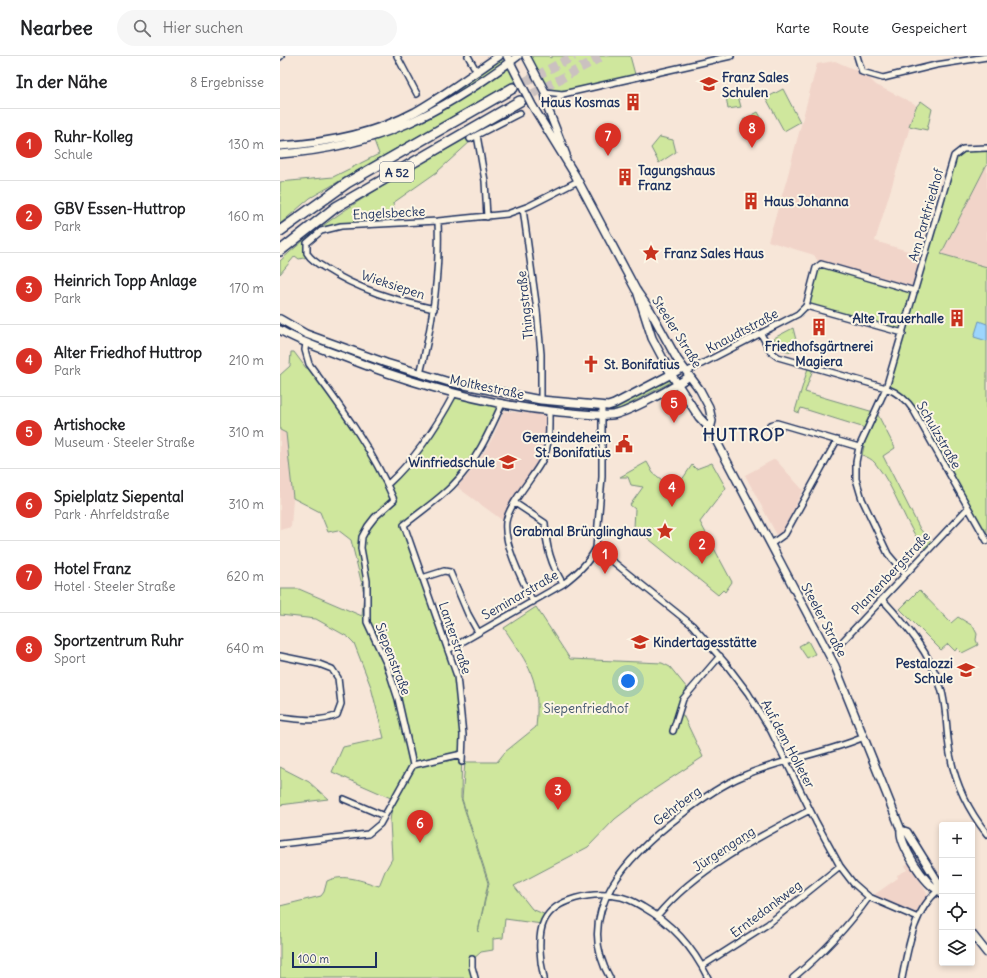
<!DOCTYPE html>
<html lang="de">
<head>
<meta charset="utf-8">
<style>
	:root { --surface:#fff; --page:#f6f6f6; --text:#202124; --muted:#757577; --line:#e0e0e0; --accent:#d93025 }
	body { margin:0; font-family:Delius,sans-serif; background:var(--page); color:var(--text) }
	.controls { position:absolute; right:12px; bottom:12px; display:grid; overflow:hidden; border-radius:4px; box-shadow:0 2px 6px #0003 }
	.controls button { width:36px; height:36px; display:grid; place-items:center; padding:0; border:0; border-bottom:1px solid var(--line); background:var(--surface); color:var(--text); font:20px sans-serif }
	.scale { position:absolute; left:12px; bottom:10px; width:85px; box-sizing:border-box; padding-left:4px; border:2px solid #1b2f5e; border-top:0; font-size:11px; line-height:14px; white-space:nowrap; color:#1b2f5e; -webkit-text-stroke:3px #fcf5e5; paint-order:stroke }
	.you { position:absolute; left:348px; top:625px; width:14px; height:14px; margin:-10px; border:3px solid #fff; border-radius:50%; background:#1a73e8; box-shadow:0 0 0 6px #1a73e833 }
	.badge { display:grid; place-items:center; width:26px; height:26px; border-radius:50%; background:var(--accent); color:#fff; font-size:13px; font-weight:700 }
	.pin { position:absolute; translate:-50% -33px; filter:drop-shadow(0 1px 2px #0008) }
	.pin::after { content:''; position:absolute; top:21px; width:14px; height:12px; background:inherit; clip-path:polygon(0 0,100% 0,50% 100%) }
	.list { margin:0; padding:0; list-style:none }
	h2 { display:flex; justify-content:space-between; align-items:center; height:52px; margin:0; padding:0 16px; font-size:17px }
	h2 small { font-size:13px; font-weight:400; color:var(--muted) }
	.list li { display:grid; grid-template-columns:26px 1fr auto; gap:12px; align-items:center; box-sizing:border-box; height:72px; padding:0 16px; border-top:1px solid var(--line) }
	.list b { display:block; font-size:15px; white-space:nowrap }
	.list p { margin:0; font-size:13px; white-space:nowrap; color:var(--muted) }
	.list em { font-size:13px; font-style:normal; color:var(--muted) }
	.icon { flex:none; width:22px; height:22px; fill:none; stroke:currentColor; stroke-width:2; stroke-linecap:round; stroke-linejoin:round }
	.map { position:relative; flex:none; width:707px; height:922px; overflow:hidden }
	header { display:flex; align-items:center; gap:24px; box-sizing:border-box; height:56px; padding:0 20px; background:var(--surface); border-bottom:1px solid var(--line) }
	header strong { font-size:19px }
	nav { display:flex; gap:22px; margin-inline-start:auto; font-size:14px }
	.search { width:280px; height:36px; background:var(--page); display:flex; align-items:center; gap:10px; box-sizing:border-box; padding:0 14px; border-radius:22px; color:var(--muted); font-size:15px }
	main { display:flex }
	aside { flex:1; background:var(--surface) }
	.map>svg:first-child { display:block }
	.built { fill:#f1d4c9 }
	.green { fill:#cfe79d; stroke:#758b7e }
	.water { fill:#9cd5fc; stroke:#6893bd }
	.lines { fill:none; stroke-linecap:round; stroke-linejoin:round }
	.highway-tunnel { stroke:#cbc1c0; stroke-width:9; stroke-dasharray:9 4.5; stroke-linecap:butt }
	.street-casing { stroke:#1b2f5e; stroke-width:8 }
	.secondary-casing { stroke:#1b2f5e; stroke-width:10 }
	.highway-casing { stroke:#1b2f5e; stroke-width:12 }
	.street { stroke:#fcf5e5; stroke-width:5 }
	.secondary { stroke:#fcf5e5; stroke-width:7 }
	.highway { stroke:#fcf5e5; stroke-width:9 }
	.labels { text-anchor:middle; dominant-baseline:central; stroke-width:4; stroke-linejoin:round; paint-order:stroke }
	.shield { fill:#fcf5e5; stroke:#5e6a86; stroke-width:1 }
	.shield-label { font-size:12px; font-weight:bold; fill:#1b2f5e }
	.poi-label { font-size:13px; font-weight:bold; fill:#1b2f5e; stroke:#fcf5e5; text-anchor:start }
	.street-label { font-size:13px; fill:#1b2f5e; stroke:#fcf5e5 }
	.park-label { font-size:13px; fill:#3f546b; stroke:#fcf5e5 }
	.district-label { font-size:17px; font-weight:bold; letter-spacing:1px; fill:#1b2f5e; stroke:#fcf5e5 }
</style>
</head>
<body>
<header>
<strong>Nearbee</strong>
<div class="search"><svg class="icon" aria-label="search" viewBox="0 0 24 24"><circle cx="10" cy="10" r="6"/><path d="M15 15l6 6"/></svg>Hier suchen</div>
<nav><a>Karte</a><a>Route</a><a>Gespeichert</a></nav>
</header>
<main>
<aside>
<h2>In der Nähe<small>8 Ergebnisse</small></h2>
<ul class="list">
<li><span class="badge">1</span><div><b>Ruhr-Kolleg</b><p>Schule</p></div><em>130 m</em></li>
<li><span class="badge">2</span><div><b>GBV Essen-Huttrop</b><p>Park</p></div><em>160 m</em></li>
<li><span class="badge">3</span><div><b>Heinrich Topp Anlage</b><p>Park</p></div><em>170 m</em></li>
<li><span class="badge">4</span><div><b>Alter Friedhof Huttrop</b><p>Park</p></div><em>210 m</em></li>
<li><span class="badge">5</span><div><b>Artishocke</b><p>Museum · Steeler Straße</p></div><em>310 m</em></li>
<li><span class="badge">6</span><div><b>Spielplatz Siepental</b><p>Park · Ahrfeldstraße</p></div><em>310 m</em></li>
<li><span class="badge">7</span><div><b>Hotel Franz</b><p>Hotel · Steeler Straße</p></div><em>620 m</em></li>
<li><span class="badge">8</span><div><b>Sportzentrum Ruhr</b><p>Sport</p></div><em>640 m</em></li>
</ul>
</aside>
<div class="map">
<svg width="707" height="922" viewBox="0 0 707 922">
	<rect width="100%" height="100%" fill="#f7e6d8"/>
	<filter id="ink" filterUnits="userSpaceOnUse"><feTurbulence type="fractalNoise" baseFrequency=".025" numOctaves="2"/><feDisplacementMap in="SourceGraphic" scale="8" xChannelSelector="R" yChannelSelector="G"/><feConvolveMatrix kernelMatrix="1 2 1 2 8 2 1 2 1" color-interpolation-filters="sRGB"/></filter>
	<g filter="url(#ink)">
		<!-- built -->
		<path class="built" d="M555 5 578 15 581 14 596 29 635 48 636 51 595 185 644 200 634 234 539 207 534 199 488 185 506 126 537 8Z
			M707 108V211L661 198Z
			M224 355 267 359 261 401 226 454 222 464 177 431 195 411 213 381Z
			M0 374 6 377 13 442 11 471 0 474Z
			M495 403 523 434 499 483 465 419Z
			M630 807 649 841 638 861 591 841 618 822 617 819 627 814 625 809Z"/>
		<!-- green -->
		<path class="green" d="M220 0 225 10 229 7 238 23 30 142 0 168V126L53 121 99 98 93 82 110 67Z
			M246 0H269L270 2 273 0H350L356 22 281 38H269Z
			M503 33 520 66 504 75 486 42Z
			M446 40H458L461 51 448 53Z
			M641 45 652 53 647 74 629 70 636 51Z
			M478 56 483 65 468 73 463 64Z
			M380 81 393 84 396 96 379 107 371 92Z
			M187 82 191 85 157 116 113 147 116 167 54 171 30 182 28 201 19 203 15 200 0 218V205C55 154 122 119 187 82Z
			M707 93V108L661 198 707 211V485L634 354 607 332 675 100 681 94Z
			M538 209 634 235 622 277 526 250Z
			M513 272 516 284 512 296 499 293 494 282Z
			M11 296H14L26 312H30L49 336 108 429 137 398 174 338 220 348C194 404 175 428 126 464H122L177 620 182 679 181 742 208 827 198 876 209 827 182 743 185 706H217L225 696 256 671C261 623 249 610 224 572L256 551 290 603 382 607 390 611 407 632 400 643 396 659H403L423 701 370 736 335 763 308 791 234 830 252 853 266 859 262 868 225 863 223 882 213 883V894L201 896 192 904 195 922H0V850L41 840 44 836 47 825C64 817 82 825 99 830L105 815 112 803 110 765 113 743 52 716 63 691 104 682 91 631 74 587 68 581 36 563 0 559V533H19L82 560 84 537 71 484 58 474 48 476 40 456 13 442 6 377 0 374V319L10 310Z
			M528 312 533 313 525 336 597 357 615 392 603 400 640 473 653 488 646 495C624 468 617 434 595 407 592 403 587 401 582 399L587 378 585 372 521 352 519 357 515 355Z
			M389 321 391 326 334 356 332 352Z
			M367 406 373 417 395 434 412 409 416 413 432 407 446 432 420 466 452 526 445 536 443 534 438 539 354 471 355 453 350 449 363 431 351 429 348 421H340Z
			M639 534 671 567 678 561 693 570 697 578 696 584 698 589 682 597 677 592 675 595 668 588 661 594 620 553Z
			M528 585 535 598 527 602 519 590Z
			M0 711 29 726 48 743 0 749Z"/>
		<!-- water -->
		<path class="water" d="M699 265 707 268V285L694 281Z"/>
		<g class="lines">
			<!-- highway-tunnel -->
			<path class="highway-tunnel" d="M233 32 294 0
				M241 44 323 0"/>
			<!-- street casing -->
			<g class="street-casing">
				<path id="street" d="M117 0 137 38
					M188 0 197 16
					M577 0 582 16 603 22 656 9 707 1
					M0 1 1 0
					M265 36 283 38 451 0
					M268 53 283 38
					M190 83 197 79
					M243 153 257 254 261 298V344
					M207 161 205 125 197 79 240 57
					M526 250 536 212 541 208 635 235
					M526 250 623 277
					M154 253C115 244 79 234 45 212 38 208 31 204 27 197V187L41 175 61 170 158 165 227 158 249 150 298 125
					M481 278 491 296 498 301 606 332C619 337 627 344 634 355L707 485
					M26 287 25 294 29 308C61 351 93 394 114 444L95 461 88 470 82 481 81 492 87 525V566L107 609 118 643 133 709
					M406 316 518 258 526 250
					M140 318C153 267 160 218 158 165
					M490 369 497 367 579 391
					M108 428C136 402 156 372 174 338
					M235 447 265 467C266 491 271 508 283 528
					M491 488 505 478 557 384
					M316 492 412 569 446 608 468 637 491 675 536 766 560 810 573 827 589 841 638 862
					M625 518 608 498 582 443 576 423V406L579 391 606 332 674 100 683 93 707 92
					M142 522 164 515 170 516 188 558 198 576
					M602 543C626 569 650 597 661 632 666 648 666 666 668 683 671 719 685 750 707 778
					M253 546C243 526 223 488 226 466 229 447 254 421 263 403 270 388 269 371 269 355
					M168 594 283 528C296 518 309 507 316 492L322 421V350
					M548 596 561 587 688 452
					M0 600 39 608 52 613 58 622 61 648 57 659C40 667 18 663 0 661
					M393 675 403 643 440 600
					M182 706 183 679 177 620 124 469C140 456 158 444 172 430 196 406 209 377 222 348
					M133 709 182 698
					M64 743 104 760
					M0 788 88 778 100 768 133 709
					M377 860C415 814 478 781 530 754
					M192 903V911L195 922
					M422 910 488 868 560 810
					M264 922C260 906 257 880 264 865 275 842 313 836 335 840 345 841 355 846 363 851 393 868 413 891 428 922
					M330 922C291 855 351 797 401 759 420 744 441 729 463 720 501 703 545 698 584 681
					M513 922C542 898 567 872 589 841
					M622 922C628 892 634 853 659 834"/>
			</g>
			<!-- secondary casing -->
			<g class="secondary-casing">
				<path id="secondary" d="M227 0 252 49 295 119 356 234 370 254 397 303 420 334 429 351 432 365 430 373
					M246 0 265 36 268 53 286 99
					M0 90C47 87 94 78 135 56 165 39 191 19 219 0
					M0 98C98 91 161 57 238 0
					M357 235 372 282 391 318 419 361 430 373 555 610 621 774C619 787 645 830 659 834
					M0 263 26 278 106 307 169 326 261 344 328 350 334 348 403 312
					M0 274C20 286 42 293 64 301 133 328 205 349 280 356 297 357 315 360 331 359 344 359 399 329 409 320
					M621 774 627 776 658 826 662 838
					M692 878 707 897"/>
			</g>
			<!-- highway casing -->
			<g class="highway-casing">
				<path id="highway" d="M0 175 67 127 233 32
					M0 195 56 151 240 45"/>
			</g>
			<!-- street -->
			<use href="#street" class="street"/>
			<!-- secondary -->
			<use href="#secondary" class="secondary"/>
			<!-- highway -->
			<use href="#highway" class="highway"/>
		</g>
	</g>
	<!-- icons -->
	<defs>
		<g id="school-bare" transform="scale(1.38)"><path d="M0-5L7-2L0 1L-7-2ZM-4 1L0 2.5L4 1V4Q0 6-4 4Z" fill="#c8321e" stroke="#fcf5e5" stroke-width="2.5" paint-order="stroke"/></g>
		<g id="building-bare" transform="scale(1.38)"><path d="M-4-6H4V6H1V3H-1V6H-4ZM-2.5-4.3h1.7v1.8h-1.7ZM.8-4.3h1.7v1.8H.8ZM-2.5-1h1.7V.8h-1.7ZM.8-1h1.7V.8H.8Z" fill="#c8321e" stroke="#fcf5e5" stroke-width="2.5" paint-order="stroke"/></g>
		<g id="sight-bare" transform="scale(1.38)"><path d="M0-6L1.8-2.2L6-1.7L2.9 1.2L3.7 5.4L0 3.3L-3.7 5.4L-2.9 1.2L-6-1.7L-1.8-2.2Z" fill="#c8321e" stroke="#fcf5e5" stroke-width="2.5" paint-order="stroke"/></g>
		<g id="church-bare" transform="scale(1.38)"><path d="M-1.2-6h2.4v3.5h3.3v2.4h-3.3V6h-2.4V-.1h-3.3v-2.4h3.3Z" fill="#c8321e" stroke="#fcf5e5" stroke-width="2.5" paint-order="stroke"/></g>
		<g id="civic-bare" transform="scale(1.38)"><path d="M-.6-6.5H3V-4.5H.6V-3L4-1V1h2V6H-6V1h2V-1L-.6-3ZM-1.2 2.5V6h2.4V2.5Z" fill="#c8321e" stroke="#fcf5e5" stroke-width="2.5" paint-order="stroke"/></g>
	</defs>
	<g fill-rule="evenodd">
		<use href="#school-bare" x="429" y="28"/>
		<use href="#building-bare" x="353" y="46"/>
		<use href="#building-bare" x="345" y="121"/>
		<use href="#building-bare" x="471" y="145"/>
		<use href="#sight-bare" x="371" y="197"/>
		<use href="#building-bare" x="677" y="262"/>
		<use href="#building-bare" x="539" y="271"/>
		<use href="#church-bare" x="311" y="308"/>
		<use href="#civic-bare" x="344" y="388"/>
		<use href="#school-bare" x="228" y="406"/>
		<use href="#sight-bare" x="385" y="475"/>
		<use href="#school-bare" x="360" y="586"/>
		<use href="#school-bare" x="686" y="614"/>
	</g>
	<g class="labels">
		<!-- shield labels -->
		<rect class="shield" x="100" y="106" width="34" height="20" rx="3"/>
		<g class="shield-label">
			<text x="117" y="116">A 52</text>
		</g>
		<!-- poi labels -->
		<g class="poi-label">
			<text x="442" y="21">Franz Sales<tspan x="442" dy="15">Schulen</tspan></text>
			<text x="340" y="46" text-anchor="end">Haus Kosmas</text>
			<text x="358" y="114">Tagungshaus<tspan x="358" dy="15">Franz</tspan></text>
			<text x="484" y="145">Haus Johanna</text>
			<text x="384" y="197">Franz Sales Haus</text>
			<text x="664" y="262" text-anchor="end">Alte Trauerhalle</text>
			<text x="539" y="290" text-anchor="middle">Friedhofsgärtnerei<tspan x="539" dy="15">Magiera</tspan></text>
			<text x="324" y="308">St. Bonifatius</text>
			<text x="331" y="381" text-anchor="end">Gemeindeheim<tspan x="331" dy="15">St. Bonifatius</tspan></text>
			<text x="215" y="406" text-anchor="end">Winfriedschule</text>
			<text x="372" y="475" text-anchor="end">Grabmal Brünglinghaus</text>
			<text x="373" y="586">Kindertagesstätte</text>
			<text x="673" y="607" text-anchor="end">Pestalozzi<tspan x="673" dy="15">Schule</tspan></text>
		</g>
		<!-- street labels -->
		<g class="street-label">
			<text transform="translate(109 157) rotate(-3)">Engelsbecke</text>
			<text transform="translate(646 159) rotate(-74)">Am Parkfriedhof</text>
			<text transform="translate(113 229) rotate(18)">Wieksiepen</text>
			<text transform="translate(245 249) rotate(-96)">Thingstraße</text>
			<text transform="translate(462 275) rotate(-28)">Knaudtstraße</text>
			<text transform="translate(397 276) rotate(58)">Steeler Straße</text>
			<text transform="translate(207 331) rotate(12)">Moltkestraße</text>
			<text transform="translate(659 379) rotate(60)">Schulzstraße</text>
			<text transform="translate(611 517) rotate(-47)">Plantenbergstraße</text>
			<text transform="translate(240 539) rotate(-30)">Seminarstraße</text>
			<text transform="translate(544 564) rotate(62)">Steeler Straße</text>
			<text transform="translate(175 582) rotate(71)">Lanterstraße</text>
			<text transform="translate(113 603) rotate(69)">Siepenstraße</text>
			<text transform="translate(508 688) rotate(62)">Auf dem Holleter</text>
			<text transform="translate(397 750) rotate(-37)">Gehrberg</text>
			<text transform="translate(444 793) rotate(-33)">Jürgengang</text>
			<text transform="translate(486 853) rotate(-37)">Erntedankweg</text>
		</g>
		<!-- park labels -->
		<g class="park-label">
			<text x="306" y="652">Siepenfriedhof</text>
		</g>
		<!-- district labels -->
		<g class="district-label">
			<text x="464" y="379">HUTTROP</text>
		</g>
	</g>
</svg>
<div class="controls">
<button>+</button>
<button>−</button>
<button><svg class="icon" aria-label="locate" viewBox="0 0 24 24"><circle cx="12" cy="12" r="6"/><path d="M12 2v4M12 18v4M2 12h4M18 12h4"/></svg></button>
<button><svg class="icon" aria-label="layers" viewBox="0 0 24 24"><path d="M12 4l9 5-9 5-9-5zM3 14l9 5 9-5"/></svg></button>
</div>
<div class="scale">100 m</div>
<div class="you"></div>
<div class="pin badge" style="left:325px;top:518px">1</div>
<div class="pin badge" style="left:422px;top:508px">2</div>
<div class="pin badge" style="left:278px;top:754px">3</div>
<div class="pin badge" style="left:392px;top:451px">4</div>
<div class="pin badge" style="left:394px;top:367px">5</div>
<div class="pin badge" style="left:140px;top:787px">6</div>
<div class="pin badge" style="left:328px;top:100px">7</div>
<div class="pin badge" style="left:472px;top:92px">8</div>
</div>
</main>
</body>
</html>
